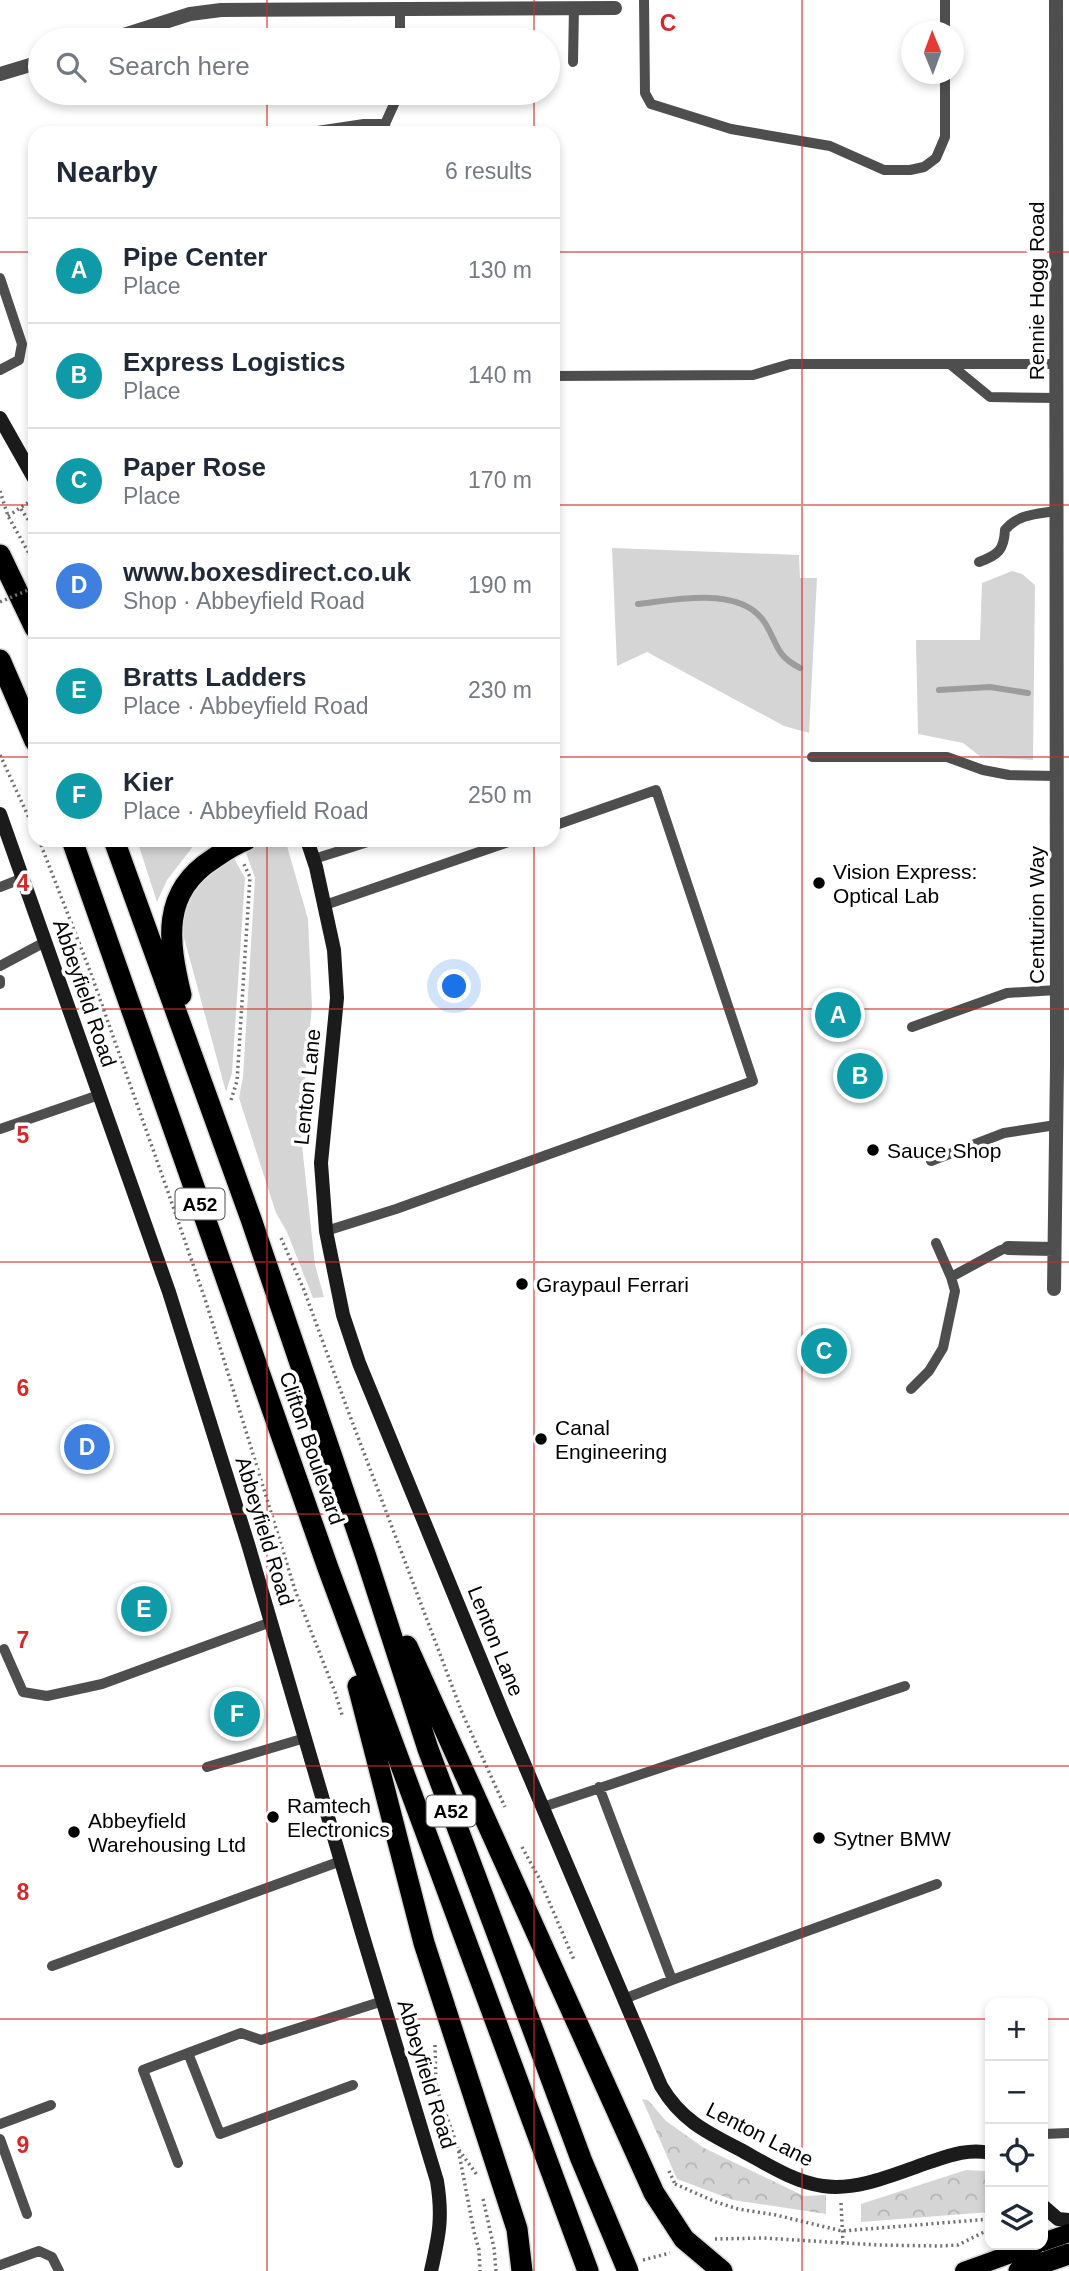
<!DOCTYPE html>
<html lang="en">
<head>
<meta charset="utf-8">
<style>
	:root { --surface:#fff; --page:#f6f6f7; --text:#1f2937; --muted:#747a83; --line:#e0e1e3; --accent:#2563eb }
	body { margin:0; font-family:Arial,sans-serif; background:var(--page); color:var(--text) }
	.controls { position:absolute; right:21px; bottom:21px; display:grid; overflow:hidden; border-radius:14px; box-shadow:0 4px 10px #0003 }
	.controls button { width:63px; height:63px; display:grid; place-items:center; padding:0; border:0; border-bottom:2px solid var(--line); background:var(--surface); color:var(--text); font:35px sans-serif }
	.compass { position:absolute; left:901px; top:21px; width:63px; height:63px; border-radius:50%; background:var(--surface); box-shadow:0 4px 10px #0003; rotate:359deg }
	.you { position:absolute; left:455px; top:987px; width:24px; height:24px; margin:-18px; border:5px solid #fff; border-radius:50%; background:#1a73e8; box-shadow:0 0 0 10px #1a73e833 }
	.badge { display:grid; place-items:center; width:46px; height:46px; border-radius:50%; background:var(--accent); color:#fff; font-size:23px; font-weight:700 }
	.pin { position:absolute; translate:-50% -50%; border:4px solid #fff; box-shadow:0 2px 7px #0006 }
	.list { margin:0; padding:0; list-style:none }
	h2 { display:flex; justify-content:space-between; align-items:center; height:91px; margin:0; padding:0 28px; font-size:30px }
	h2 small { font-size:23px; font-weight:400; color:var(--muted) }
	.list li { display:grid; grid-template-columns:46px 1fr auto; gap:21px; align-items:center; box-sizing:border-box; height:105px; padding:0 28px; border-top:2px solid var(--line) }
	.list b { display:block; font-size:26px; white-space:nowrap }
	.list p { margin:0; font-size:23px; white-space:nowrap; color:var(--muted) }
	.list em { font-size:23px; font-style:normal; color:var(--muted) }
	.icon { flex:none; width:38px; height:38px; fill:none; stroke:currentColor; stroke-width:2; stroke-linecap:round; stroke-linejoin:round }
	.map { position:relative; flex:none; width:1069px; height:2271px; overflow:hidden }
	.search { position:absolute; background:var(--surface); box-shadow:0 4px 10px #0003; left:28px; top:28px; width:532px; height:77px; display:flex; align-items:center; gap:18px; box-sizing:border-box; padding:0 24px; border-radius:38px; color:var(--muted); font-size:26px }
	.panel { position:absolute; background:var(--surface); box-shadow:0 4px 10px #0003; left:28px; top:126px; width:532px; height:721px; border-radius:21px }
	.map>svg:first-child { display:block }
	.grass { fill:#d5d5d5 }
	.forest { fill:url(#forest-crowns) }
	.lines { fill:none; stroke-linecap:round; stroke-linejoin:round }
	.stream { stroke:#9c9c9c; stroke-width:6 }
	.primary-casing { stroke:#dbdbdb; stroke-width:21 }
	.highway-casing { stroke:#dbdbdb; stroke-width:24 }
	.path { stroke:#707070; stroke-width:3.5; stroke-dasharray:2 3.5; stroke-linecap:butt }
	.lane { stroke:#4e4e4e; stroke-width:10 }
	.street { stroke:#4e4e4e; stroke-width:14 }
	.secondary { stroke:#1b1b1b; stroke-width:14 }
	.primary { stroke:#000; stroke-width:18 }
	.highway { stroke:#000; stroke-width:21 }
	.highway-bridge-casing { stroke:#dbdbdb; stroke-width:24; stroke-linecap:butt }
	.path-bridge { stroke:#707070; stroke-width:3.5; stroke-dasharray:2 3.5; stroke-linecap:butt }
	.highway-bridge { stroke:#000; stroke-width:21 }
	.grid { fill:none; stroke:#d62828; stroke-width:2; stroke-opacity:0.55 }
	.poi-dot { fill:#000; stroke:#fff; stroke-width:2.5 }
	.labels { text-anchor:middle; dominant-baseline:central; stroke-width:7; stroke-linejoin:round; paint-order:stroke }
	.shield { fill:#fff; stroke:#4c4c4c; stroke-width:2 }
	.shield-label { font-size:19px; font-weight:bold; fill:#000 }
	.street-label { font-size:21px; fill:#000; stroke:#fff }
	.poi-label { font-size:21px; fill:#000; stroke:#fff; text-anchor:start }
	.grid-label { font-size:23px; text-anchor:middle; font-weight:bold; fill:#d62828; stroke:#fff; stroke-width:7; stroke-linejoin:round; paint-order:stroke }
</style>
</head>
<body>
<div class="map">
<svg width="1069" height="2271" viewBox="0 0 1069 2271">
	<defs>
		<pattern id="forest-crowns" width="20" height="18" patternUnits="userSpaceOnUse" patternTransform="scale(1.75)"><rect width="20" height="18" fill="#d5d5d5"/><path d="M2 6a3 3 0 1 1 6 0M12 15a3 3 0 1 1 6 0" fill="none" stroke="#b5b5b5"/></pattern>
	</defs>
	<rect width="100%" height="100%" fill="#fff"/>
	<!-- grass -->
	<path class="grass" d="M612 548 799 555 800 578H817L809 733 784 726 647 652 617 666Z
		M1012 571 1022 574 1035 585 1033 760 981 757 963 743 918 734 916 640H980L982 583Z
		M137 840H198L167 880 157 902Z
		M261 840H279L287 846 308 919 312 1007 300 1127 315 1265 324 1297 313 1298 287 1232 276 1213 239 1098 243 1077 255 878 244 847Z
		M231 853 245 878 232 1073 226 1092 183 934 182 907 188 890Z"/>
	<!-- forest -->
	<path class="forest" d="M642 2099 648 2100 666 2121 704 2148 804 2196 826 2195V2214L733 2200 677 2179Z
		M966 2170 986 2171 990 2178V2212L861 2222V2204Z"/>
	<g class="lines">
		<!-- stream -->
		<path class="stream" d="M638 604C675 600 741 585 765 623 778 644 775 655 800 668
			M939 690 990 687 1028 693"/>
		<!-- primary casing -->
		<g class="primary-casing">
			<path id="primary" d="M1043 2242 1069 2233
				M964 2271 1036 2245"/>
		</g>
		<!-- highway casing -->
		<g class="highway-casing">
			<path id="highway" d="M0 555 35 628
				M0 660 35 741
				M72 840 328 1568 588 2271
				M114 840 251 1219 366 1557 428 1749 545 2062
				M181 995C168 941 161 892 213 859 223 852 234 844 246 840
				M407 1646 654 2193 684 2239 722 2271
				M358 1686 424 1943 517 2229 522 2271
				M1019 2271 1069 2254"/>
		</g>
		<!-- path -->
		<path class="path" d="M0 491 8 516 35 564
			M21 509 35 530
			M8 516 35 498
			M0 755 35 831
			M39 840 90 971 168 1192 206 1302 296 1593 335 1692 343 1718
			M231 1100 237 1081 250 877 243 862
			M281 1238 304 1290 347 1408 463 1715 505 1807
			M522 1847 539 1878 574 1960
			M435 2045 436 2086 458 2148 474 2232 479 2250 480 2271
			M459 2150 477 2175
			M669 2171 675 2184
			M675 2184 716 2202 738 2209 776 2215 842 2231 990 2219
			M483 2199 494 2248 496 2271
			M841 2203 843 2243
			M715 2239 763 2238 878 2245 940 2246 958 2245 990 2229
			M643 2260 670 2253"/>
		<!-- lane -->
		<path class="lane" d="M644 0 645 93 651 104 731 129 830 146 884 170H910L924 167 936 158 945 137V74
			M945 0V32
			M400 9V40
			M573 62 574 8
			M304 133 364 124H385
			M386 133 385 124 399 93
			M0 278 22 344 19 360 0 370
			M951 365 990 397 1057 398
			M553 378V376L753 375 790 364H1057
			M979 562C998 555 1004 550 1005 530 1018 514 1037 514 1056 511
			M812 757H947L983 770 1009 775 1056 776
			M314 859 374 840
			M0 887 23 878
			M325 905 514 840
			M0 966 45 942
			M0 980V984
			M912 1027 1007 993 1057 990
			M0 1129 99 1095
			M931 1161 1004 1133 1056 1125
			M326 1231 396 1209 753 1081 656 790 553 826
			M951 1277 1001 1250 1008 1248
			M911 1389 929 1371 943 1348 955 1291 951 1277 936 1243
			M4 1649 23 1692 47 1696 102 1684 271 1622
			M207 1767 305 1738
			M599 1787 672 1980 624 1999
			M543 1807 905 1686
			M52 1966 341 1861
			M672 1980 937 1884
			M188 2053 220 2134 353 2085
			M0 2124 51 2105
			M1043 2134 1069 2133
			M0 2139 27 2214
			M178 2163 143 2070 241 2033 261 2040 383 2001
			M0 2265 39 2251 52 2257 59 2271"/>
		<!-- street -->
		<path class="street" d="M108 40 190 14 221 10 615 8
			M0 74 40 62
			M1008 1248 1054 1249
			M1054 1289 1057 1065 1056 0"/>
		<!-- secondary -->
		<path class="secondary" d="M0 418 35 480
			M0 814 169 1292 248 1544 362 1933 437 2181C443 2218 439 2235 431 2271
			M307 840 316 867 334 950 337 998 321 1163 326 1231 343 1315 359 1363 503 1714 661 2086C681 2120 706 2132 739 2149 765 2163 793 2182 823 2186 858 2191 895 2174 927 2163 948 2156 968 2148 990 2153
			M1043 2206 1058 2219 1069 2220"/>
		<!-- primary -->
		<use href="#primary" class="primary"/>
		<!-- highway -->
		<use href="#highway" class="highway"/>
		<!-- highway-bridge casing -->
		<g class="highway-bridge-casing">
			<path id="highway-bridge" d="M545 2062 581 2159 628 2271"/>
		</g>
		<!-- path-bridge -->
		<path class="path-bridge" d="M0 602 35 587"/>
		<!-- highway-bridge -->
		<use href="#highway-bridge" class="highway-bridge"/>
	</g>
	<!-- grid -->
	<path class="grid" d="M267 0V40M534 0V40M802 0V2271M267 93V133M534 93V133M0 252H35M553 252H1069M0 505H35M553 505H1069M0 757H35M553 757H1069M267 840V2271M534 840V2271M0 1009H1069M0 1262H1069M0 1514H1069M0 1766H1069M0 2019H990M1043 2019H1069"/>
	<!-- markers -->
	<g class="poi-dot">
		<circle cx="819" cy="883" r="7"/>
		<circle cx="873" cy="1150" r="7"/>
		<circle cx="522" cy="1284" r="7"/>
		<circle cx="541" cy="1439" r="7"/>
		<circle cx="273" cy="1817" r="7"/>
		<circle cx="74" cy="1832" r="7"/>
		<circle cx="819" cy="1838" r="7"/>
	</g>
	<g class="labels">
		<!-- shield labels -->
		<g class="shield">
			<rect x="175.5" y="1188.5" width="49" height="31" rx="5"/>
			<rect x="426.5" y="1795.5" width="49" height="31" rx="5"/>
		</g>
		<g class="shield-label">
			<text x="200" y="1204">A52</text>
			<text x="451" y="1811">A52</text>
		</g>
		<!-- street labels -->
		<g class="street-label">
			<text transform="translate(1036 291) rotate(-90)">Rennie Hogg Road</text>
			<text transform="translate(1036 915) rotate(-90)">Centurion Way</text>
			<text transform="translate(85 993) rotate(71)">Abbeyfield Road</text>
			<text transform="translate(307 1087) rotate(-84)">Lenton Lane</text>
			<text transform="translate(312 1448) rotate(71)">Clifton Boulevard</text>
			<text transform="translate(265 1531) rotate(73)">Abbeyfield Road</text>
			<text transform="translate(496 1641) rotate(68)">Lenton Lane</text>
			<text transform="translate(427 2074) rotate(73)">Abbeyfield Road</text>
			<text transform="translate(760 2134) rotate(27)">Lenton Lane</text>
		</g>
		<!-- poi labels -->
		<g class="poi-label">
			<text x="833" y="871">Vision Express:<tspan x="833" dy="24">Optical Lab</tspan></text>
			<text x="887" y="1150">Sauce Shop</text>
			<text x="536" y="1284">Graypaul Ferrari</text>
			<text x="555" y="1427">Canal<tspan x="555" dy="24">Engineering</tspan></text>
			<text x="287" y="1805">Ramtech<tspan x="287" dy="24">Electronics</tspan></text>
			<text x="88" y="1820">Abbeyfield<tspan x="88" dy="24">Warehousing Ltd</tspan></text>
			<text x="833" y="1838">Sytner BMW</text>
		</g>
	</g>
	<g class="grid-label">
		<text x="668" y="31">C</text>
		<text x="23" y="891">4</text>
		<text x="23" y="1143">5</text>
		<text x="23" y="1396">6</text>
		<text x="23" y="1648">7</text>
		<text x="23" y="1900">8</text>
		<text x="23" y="2153">9</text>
	</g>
</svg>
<div class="controls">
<button>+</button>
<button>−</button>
<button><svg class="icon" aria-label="locate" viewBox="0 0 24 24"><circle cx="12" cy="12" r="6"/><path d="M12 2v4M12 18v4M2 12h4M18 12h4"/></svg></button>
<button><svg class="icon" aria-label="layers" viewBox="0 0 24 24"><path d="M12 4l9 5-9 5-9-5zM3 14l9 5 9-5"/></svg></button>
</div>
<svg class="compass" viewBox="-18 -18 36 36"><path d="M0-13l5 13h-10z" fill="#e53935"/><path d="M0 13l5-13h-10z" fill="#747a83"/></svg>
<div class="you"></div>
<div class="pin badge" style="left:838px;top:1015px;background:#0f9aa8">A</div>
<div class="pin badge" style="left:860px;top:1076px;background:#0f9aa8">B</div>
<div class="pin badge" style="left:824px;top:1351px;background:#0f9aa8">C</div>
<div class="pin badge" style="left:87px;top:1447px;background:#3f7fe0">D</div>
<div class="pin badge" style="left:144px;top:1609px;background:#0f9aa8">E</div>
<div class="pin badge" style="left:237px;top:1714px;background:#0f9aa8">F</div>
<div class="search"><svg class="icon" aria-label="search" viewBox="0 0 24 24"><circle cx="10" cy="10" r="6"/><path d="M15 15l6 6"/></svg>Search here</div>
<section class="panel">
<h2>Nearby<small>6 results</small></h2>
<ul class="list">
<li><span class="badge" style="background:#0f9aa8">A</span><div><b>Pipe Center</b><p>Place</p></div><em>130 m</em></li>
<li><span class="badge" style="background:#0f9aa8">B</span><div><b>Express Logistics</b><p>Place</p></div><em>140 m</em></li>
<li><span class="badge" style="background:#0f9aa8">C</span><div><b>Paper Rose</b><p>Place</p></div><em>170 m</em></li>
<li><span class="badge" style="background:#3f7fe0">D</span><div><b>www.boxesdirect.co.uk</b><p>Shop · Abbeyfield Road</p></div><em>190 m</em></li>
<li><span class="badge" style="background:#0f9aa8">E</span><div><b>Bratts Ladders</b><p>Place · Abbeyfield Road</p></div><em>230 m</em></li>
<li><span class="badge" style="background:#0f9aa8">F</span><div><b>Kier</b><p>Place · Abbeyfield Road</p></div><em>250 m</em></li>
</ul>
</section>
</div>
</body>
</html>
